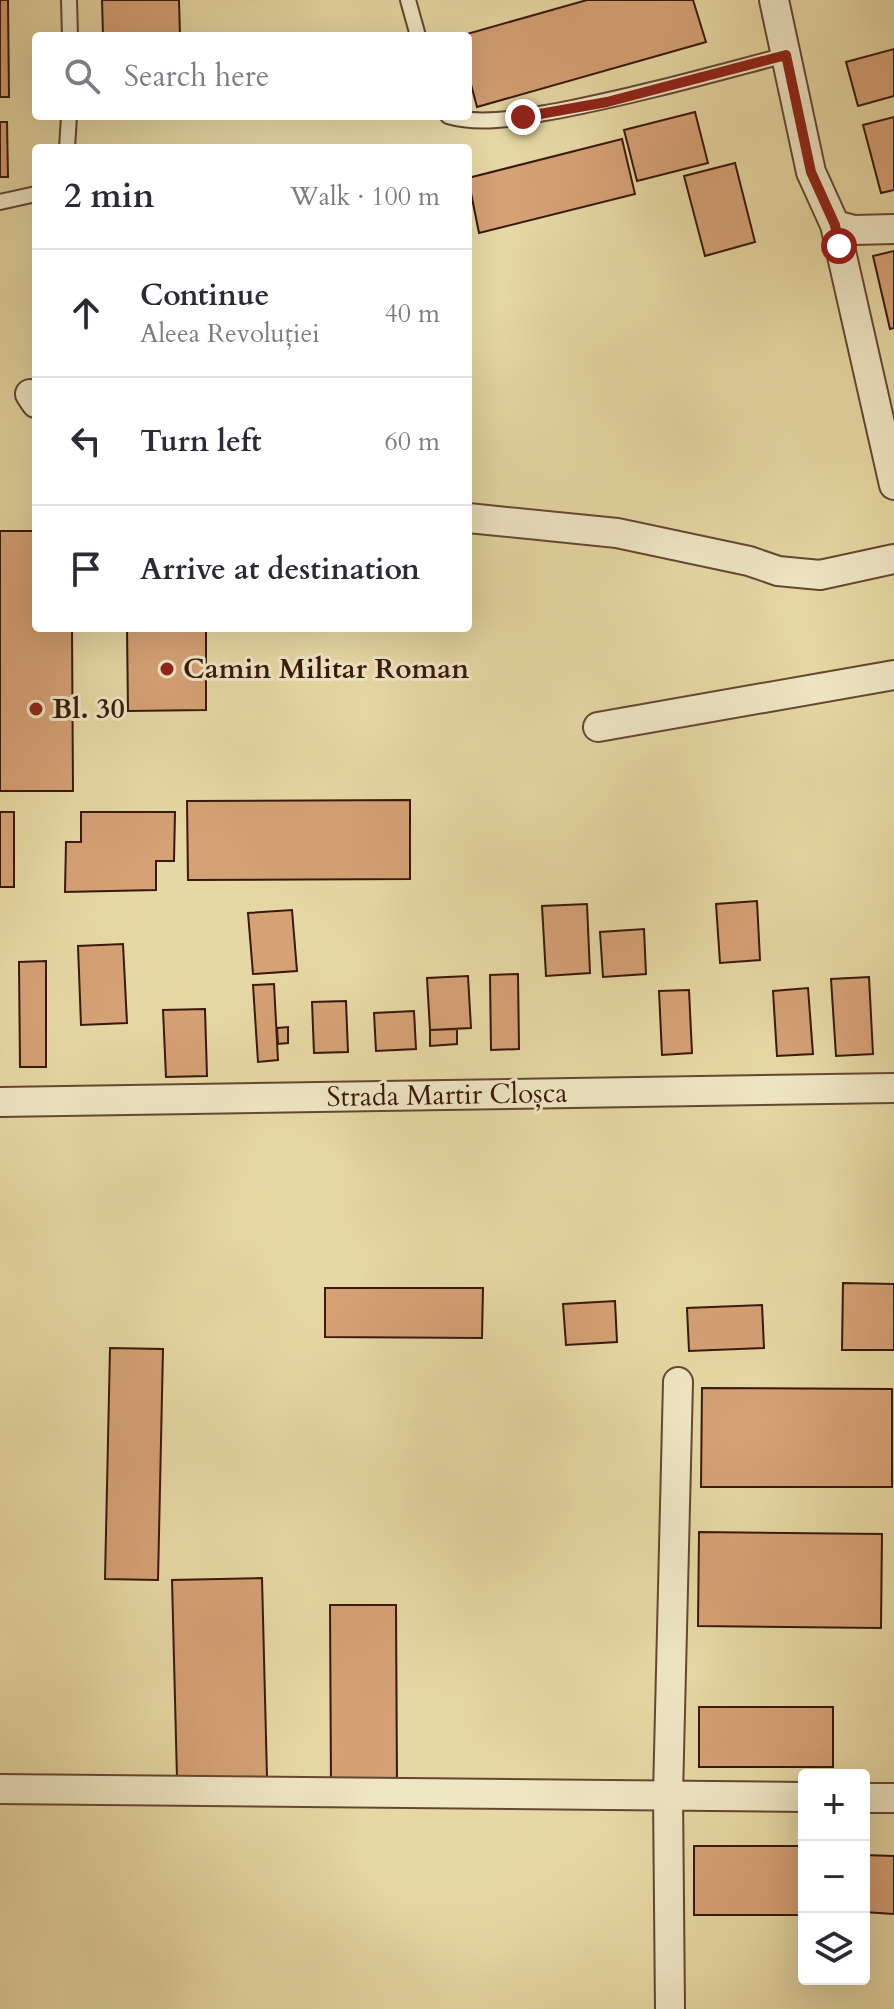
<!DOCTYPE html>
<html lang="en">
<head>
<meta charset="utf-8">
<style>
	:root { --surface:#fff; --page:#f7f7f7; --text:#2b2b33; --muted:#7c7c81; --line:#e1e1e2 }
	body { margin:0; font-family:Cardo,serif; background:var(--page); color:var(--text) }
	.controls { position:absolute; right:24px; bottom:24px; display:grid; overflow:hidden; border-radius:8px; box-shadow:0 8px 32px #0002 }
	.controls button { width:72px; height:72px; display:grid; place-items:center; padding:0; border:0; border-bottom:2px solid var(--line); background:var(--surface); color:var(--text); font:40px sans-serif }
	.stop { position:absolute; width:24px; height:24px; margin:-18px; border:6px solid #8f2418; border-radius:50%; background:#fff }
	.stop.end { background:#8f2418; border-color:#fff; box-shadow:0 2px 8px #0008 }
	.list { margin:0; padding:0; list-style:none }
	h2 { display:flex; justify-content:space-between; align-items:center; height:104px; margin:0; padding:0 32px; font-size:34px }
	h2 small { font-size:26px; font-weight:400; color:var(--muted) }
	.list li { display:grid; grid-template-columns:52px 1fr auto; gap:24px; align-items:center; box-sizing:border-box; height:128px; padding:0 32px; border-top:2px solid var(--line) }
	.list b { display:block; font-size:30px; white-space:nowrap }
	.list p { margin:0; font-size:26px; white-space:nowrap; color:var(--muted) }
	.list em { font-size:26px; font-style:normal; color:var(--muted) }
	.icon { flex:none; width:44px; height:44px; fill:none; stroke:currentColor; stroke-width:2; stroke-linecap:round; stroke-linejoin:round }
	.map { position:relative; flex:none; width:894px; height:2009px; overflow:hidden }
	.search { position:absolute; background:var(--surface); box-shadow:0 8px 32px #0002; left:32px; top:32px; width:440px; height:88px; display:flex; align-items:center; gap:20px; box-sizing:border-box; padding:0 28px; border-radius:8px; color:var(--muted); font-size:30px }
	.panel { position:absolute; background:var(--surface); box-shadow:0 8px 32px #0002; left:32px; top:144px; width:440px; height:488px; border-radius:8px }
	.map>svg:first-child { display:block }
	.building { fill:#d5a175; stroke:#3a180b; stroke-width:2 }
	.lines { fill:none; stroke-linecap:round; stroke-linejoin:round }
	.service-casing { stroke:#654831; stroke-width:18 }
	.minor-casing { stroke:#654831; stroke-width:32 }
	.service { stroke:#efe6c4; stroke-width:14 }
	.minor { stroke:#efe6c4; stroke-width:28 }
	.route { stroke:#8f2418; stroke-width:10 }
	.poi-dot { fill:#8f2418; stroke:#efe6c4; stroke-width:3 }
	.labels { text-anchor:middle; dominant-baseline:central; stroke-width:6; stroke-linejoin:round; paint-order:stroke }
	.poi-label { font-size:28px; font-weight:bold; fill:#3a180b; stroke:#efe6c4; text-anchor:start }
	.street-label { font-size:28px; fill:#3a180b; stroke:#efe6c4 }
</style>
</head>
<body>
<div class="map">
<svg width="894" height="2009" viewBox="0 0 894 2009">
	<rect width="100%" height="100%" fill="#e6d8a4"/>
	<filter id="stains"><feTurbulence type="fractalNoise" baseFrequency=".0025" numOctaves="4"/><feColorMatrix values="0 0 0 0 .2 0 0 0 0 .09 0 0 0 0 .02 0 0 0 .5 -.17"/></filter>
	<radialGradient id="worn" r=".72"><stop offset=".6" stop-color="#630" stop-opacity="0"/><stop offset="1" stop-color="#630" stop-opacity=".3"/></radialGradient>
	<!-- building -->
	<path class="building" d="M0 0H8L9 97H0Z
		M102 0H179L180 36H103Z
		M587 0H693L706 42 477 107 468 73V36H460Z
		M894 49V96L858 106 846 62Z
		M695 112 708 163 637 181 624 130Z
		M894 117V190L881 193 863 125Z
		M0 122H7L8 177H0Z
		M622 139 635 194 479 233 468 178Z
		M735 163 755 242 705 256 684 176Z
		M894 251V328L890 329 873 256Z
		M0 531H36V628H72L73 791H0Z
		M127 628H206V710L128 711Z
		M410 800V879L188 880 187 801Z
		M0 812H14V887H0Z
		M81 812H175L174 861H156V890L65 892 66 842H81Z
		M757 901 760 960 720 963 716 904Z
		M587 904 590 973 546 976 542 906Z
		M292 910 297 971 253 974 248 913Z
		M644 929 646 974 603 977 600 932Z
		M123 944 127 1023 81 1025 78 946Z
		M46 961V1067H20L19 962Z
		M518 974 519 1049 491 1050 490 975Z
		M468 976 471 1028 430 1030 427 978Z
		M869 977 873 1054 836 1056 831 979Z
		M274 984 278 1060 258 1062 253 985Z
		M808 988 813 1054 777 1056 773 991Z
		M689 990 692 1053 662 1055 659 991Z
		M346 1001 348 1052 314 1053 312 1002Z
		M205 1009 207 1076 166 1077 163 1010Z
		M414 1011 416 1049 376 1051 374 1013Z
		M288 1027V1043L278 1044 277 1028Z
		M457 1029V1044L430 1046V1030Z
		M843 1283 894 1284V1350H842Z
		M325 1288H483L482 1338 325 1337Z
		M615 1301 617 1342 566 1345 563 1304Z
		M762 1305 764 1348 689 1351 687 1308Z
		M110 1348 163 1349 158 1580 105 1579Z
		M702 1388 892 1389V1487H701Z
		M699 1532 882 1534 881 1628 698 1626Z
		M262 1578 267 1777 177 1779 172 1580Z
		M330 1605H396L397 1787H331Z
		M699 1707H833V1767H699Z
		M694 1846H804V1915H694Z
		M864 1855 894 1856V1914L864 1912Z"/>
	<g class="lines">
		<!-- service casing -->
		<g class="service-casing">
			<path id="service" d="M69 0 70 36
				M408 0 418 36
				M448 116C482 126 522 117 557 111 635 96 710 75 786 55
				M67 148 69 116
				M0 202 36 194"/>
		</g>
		<!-- minor casing -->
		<g class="minor-casing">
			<path id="minor" d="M774 0 811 172 835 225 894 485
				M835 225 854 230 894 229
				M30 394 36 403
				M468 518 617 533 749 561 778 571 820 575 894 559
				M598 727 894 675
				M0 1102 894 1088
				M0 1789 804 1797
				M864 1798H894
				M670 2009 668 1795 678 1382"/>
		</g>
		<!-- service -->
		<use href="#service" class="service"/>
		<!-- minor -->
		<use href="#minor" class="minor"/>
	</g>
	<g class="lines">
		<!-- route -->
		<path class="route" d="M523 117 607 102 786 55 811 172 835 225 839 246"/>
	</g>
	<!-- markers -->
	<g class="poi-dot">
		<circle cx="167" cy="669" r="8"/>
		<circle cx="36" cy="709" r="8"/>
	</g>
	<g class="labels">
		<!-- poi labels -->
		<g class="poi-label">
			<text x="183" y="669">Camin Militar Roman</text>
			<text x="52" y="709">Bl. 30</text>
		</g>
		<!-- street labels -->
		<g class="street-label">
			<text transform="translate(447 1095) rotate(-1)">Strada Martir Cloșca</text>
		</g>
	</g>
	<rect width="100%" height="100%" filter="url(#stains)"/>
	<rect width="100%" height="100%" fill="url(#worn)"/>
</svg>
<div class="controls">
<button>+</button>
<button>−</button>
<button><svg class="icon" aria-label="layers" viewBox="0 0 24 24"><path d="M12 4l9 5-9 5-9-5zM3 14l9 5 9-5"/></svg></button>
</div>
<div class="stop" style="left:839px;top:246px"></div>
<div class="stop end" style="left:523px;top:117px"></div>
<div class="search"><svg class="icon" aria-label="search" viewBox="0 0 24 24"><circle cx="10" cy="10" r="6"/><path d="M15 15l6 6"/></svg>Search here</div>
<section class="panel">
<h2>2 min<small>Walk · 100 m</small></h2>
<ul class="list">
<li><svg class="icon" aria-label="ahead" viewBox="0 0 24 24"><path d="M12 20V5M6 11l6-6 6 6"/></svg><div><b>Continue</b><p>Aleea Revoluției</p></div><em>40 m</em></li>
<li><svg class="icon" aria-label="left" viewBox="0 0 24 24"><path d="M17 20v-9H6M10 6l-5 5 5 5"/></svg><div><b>Turn left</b></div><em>60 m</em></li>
<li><svg class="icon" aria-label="arrive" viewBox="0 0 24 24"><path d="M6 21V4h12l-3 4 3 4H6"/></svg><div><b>Arrive at destination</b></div></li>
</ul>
</section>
</div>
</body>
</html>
